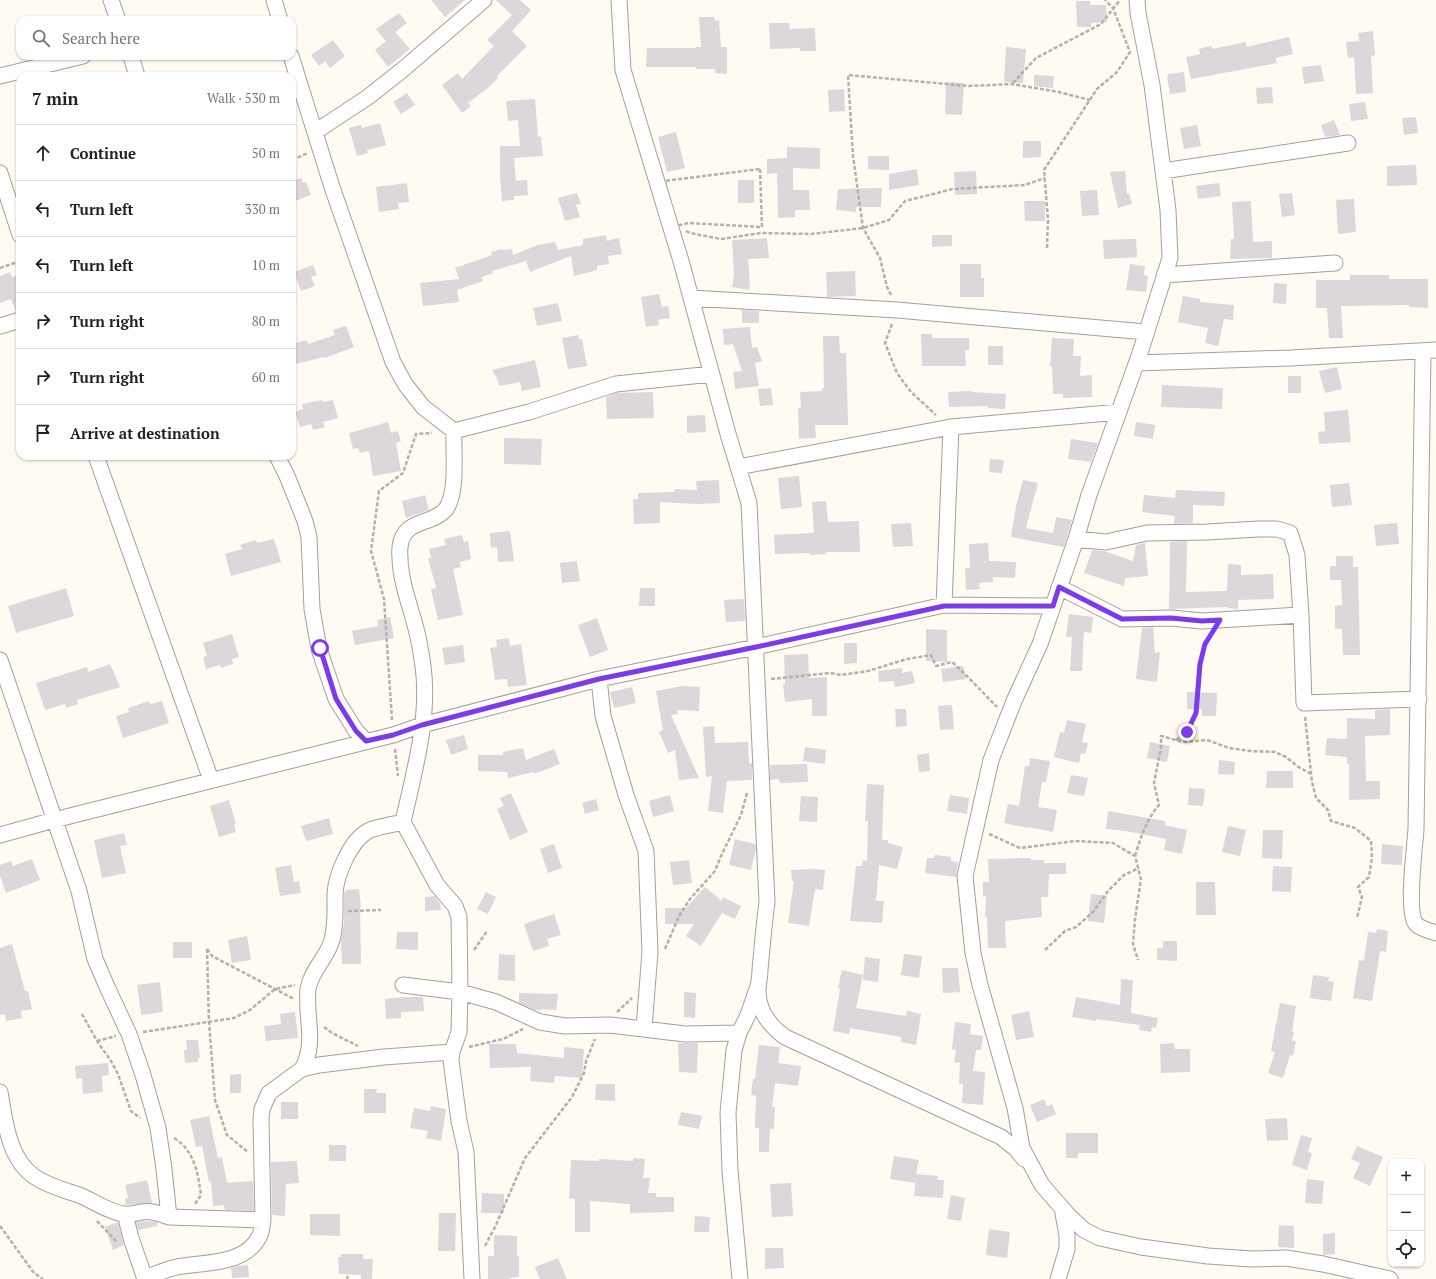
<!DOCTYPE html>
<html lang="en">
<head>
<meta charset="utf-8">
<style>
	:root { --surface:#fff; --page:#f6f6f6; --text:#222; --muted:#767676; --line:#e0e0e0 }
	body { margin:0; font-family:"PT Serif",serif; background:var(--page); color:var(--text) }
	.controls { position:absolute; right:12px; bottom:12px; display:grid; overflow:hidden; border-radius:8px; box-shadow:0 1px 3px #0004 }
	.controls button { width:36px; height:36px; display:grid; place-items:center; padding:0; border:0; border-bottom:1px solid var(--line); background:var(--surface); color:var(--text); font:20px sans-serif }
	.stop { position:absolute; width:12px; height:12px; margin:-9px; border:3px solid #7c3aed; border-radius:50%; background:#fff }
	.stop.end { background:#7c3aed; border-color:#fff; box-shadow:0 1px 4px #0008 }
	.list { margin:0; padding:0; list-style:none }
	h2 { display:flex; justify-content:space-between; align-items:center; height:52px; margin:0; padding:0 16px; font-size:17px }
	h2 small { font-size:13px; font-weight:400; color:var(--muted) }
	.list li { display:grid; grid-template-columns:26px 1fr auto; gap:12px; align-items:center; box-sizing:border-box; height:56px; padding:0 16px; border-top:1px solid var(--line) }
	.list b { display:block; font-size:15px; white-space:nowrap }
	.list em { font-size:13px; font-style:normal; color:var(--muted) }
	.icon { flex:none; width:22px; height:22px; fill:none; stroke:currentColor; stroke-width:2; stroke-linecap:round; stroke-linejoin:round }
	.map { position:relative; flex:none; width:1436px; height:1279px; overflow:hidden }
	.search { position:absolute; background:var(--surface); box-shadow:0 1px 3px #0004; left:16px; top:16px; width:280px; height:44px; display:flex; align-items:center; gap:10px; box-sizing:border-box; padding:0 14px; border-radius:12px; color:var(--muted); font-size:15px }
	.panel { position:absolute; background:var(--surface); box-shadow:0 1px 3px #0004; left:16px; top:72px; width:280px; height:388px; border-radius:12px }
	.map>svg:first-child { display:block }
	.building { fill:#ddd6db }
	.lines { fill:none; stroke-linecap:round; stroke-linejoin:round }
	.minor-casing { stroke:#a3a099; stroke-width:17 }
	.path { stroke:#b4b1ab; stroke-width:2.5; stroke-dasharray:4 2; stroke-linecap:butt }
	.minor { stroke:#fff; stroke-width:15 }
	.route { stroke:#7c3aed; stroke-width:5 }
</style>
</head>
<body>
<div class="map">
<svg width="1436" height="1279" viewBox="0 0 1436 1279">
	<rect width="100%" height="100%" fill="#fffbf3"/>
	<!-- building -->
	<path class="building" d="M431 0H465L445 17Z
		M496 0H520L531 10 512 31 527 46 497 76 498 78 488 88 468 103 471 106 462 113 442 85 458 73 462 79 494 46 487 40 512 15Z
		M1076 1H1090V5H1106L1107 22 1091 23V27H1077Z
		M399 13 407 23 395 32 410 49 388 67 375 50 386 41 376 29Z
		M699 17H714L715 21 719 20 721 47H727V74L715 73V69H696V67H646L647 48H696V47H701Z
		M769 23H789L790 29 815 28 816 51H800V48L770 49Z
		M1373 31 1375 55 1371 56 1373 93 1356 94 1354 57 1348 58 1346 42 1359 41 1358 33Z
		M1289 37 1293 54 1276 58 1277 63 1191 79 1186 57 1200 54 1199 49 1211 46 1212 49 1246 42V47Z
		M333 40 345 56 330 68 325 61 319 66 311 55Z
		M1006 47 1026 49 1023 83 1004 82Z
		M1321 65 1324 81 1304 84 1302 67Z
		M1184 72 1186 92 1170 94 1167 77H1168V74Z
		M1034 75 1054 76 1053 88 1034 86Z
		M946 82 964 83 962 115 945 114Z
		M1272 87 1273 103 1257 104 1256 88Z
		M844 89 845 111 829 112 828 90Z
		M407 93 415 105 401 114 393 102Z
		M535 99 538 137 541 136 543 156 514 158 516 181 527 180 528 195 514 196V200L502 201 500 177V146H520L518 120 508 121 506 101Z
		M1365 102 1368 119 1351 121 1349 104Z
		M1416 117 1418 133 1404 135 1402 118Z
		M1334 120 1340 135 1325 137 1321 125Z
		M380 123 386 145 367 150 368 153 357 156 349 128 361 125 362 128Z
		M1197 125 1201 146 1184 149 1180 128Z
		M676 132 685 168 667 172 658 137Z
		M1023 141H1041V157L1023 158Z
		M787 147 820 148V169L793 168V190H809L810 210H795V217L778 218 777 173 767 174V159L787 158Z
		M868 156H889V170L868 169Z
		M1416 165 1417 185 1387 186V166Z
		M917 169 919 185 889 190V174Z
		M976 171 977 194 955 195 954 172Z
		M1125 171 1127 194 1129 193 1132 204 1118 208 1110 172Z
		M301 178 303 183 306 182 311 195 292 202V181Z
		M738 180H754V203H738Z
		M407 183 409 202 398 203 399 209 379 212 376 187Z
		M1219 183 1221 196 1198 199 1196 186Z
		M882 188 881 207H856V212L836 210 838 189Z
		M1097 190 1099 215 1082 216 1080 191Z
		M577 193 581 204 576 205 580 217 565 221 558 198Z
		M1292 193 1295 215 1282 217 1279 194Z
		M1354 199 1356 232 1338 234 1336 200Z
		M1024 201H1045V221H1025Z
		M1251 201 1253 242 1272 241V258L1230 259 1231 239H1234L1232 202Z
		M606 235 607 241 619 238 622 254 608 256 609 264 597 266V270L574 276 571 256 530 272 526 261 492 271 493 273 482 277 483 281 457 290 459 302 423 306 420 283 459 279 455 268 492 255 491 252 502 249V250L512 249 513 255 538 245 555 242 558 250 583 245V239Z
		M932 235H952V246L932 247Z
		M767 238 769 258 748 259 750 283 749 290 732 287 734 275 732 240Z
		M1131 239H1136L1137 257 1104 259 1103 240Z
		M960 264H981V278H984V297H960Z
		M1130 264 1145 266 1144 275 1148 276 1146 292 1126 290Z
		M313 265 317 275 311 277 315 286 301 291 294 272Z
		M855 271 856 296 827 297 826 272Z
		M10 272 12 277 20 274V311L16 312 11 299 0 303V276Z
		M1350 275H1389V279H1428V308L1409 307V305L1341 306 1343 338H1329L1327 308H1316V280H1350Z
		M1274 283 1287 284 1286 304 1273 303Z
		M659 294 662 307 668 306 670 318 658 320 659 325 646 327 641 297Z
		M1183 296 1200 299V302L1234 305 1233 320 1224 319 1218 346 1205 343 1208 328 1178 322Z
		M558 303 562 321 537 326 533 308Z
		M742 310 759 311V323H742Z
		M346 326 354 347 325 358 324 357 292 365V344L307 340 308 344 335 335 333 330Z
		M750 327 752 348 757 347 762 361 755 363 759 386 735 389 733 372 742 371 733 344 724 345 723 329Z
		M921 334H932V338H969V350H965L966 366H922Z
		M578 335 579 339H582L587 366 568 369 562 338Z
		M823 336H839L840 353H846L848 425H815L816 438 799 439 798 408H801L800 392 822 391V388H824Z
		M1052 338 1074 339 1073 356H1081L1080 376 1092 375V397L1063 398V394H1053L1052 367 1050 366Z
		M988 346H1003V365H988Z
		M535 360 541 387 522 391 520 382 499 386 497 378 492 370Z
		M1337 367 1342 389 1325 393 1319 371Z
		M1288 376H1301V393H1288Z
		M1162 385 1223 388 1222 409 1161 407Z
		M771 388 773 405 760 406 758 389Z
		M971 391V392L1006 394 1005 409 988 408V406L949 407 948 392Z
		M653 392 654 418 607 419 606 397 616 393Z
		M322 400V402L333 400 338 418 323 422 325 427 313 430 311 424 300 427 295 412 303 409 302 404Z
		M1348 410 1351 442 1319 444 1318 432 1325 431 1324 412Z
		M705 415 706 432 687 433V416Z
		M388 422 391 433 398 431 401 441 396 443 401 471 373 476 369 451 360 453 358 448 353 449 349 433Z
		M1136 422 1155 425 1153 439 1134 436Z
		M504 438 542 439 541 465 504 464Z
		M1071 439 1098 443 1091 462 1068 459Z
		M990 459 1004 460 1002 473 989 472Z
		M799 476 802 507 781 509 778 478Z
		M719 480 720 503 696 504 660 502V523L634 524 633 499H638V493L674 492 675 489 697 490 696 481Z
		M1023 480 1038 483 1026 528 1053 533 1056 517 1072 520 1064 547 1011 537 1016 506Z
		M1349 483 1352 505 1332 507 1330 485Z
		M1176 490 1225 492 1224 506 1193 505V523L1174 524 1175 516 1142 512 1144 495 1175 498Z
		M425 495 429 510 406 518 402 501Z
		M826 501 828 522 859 521 860 552H826V554L810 555V553L775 554 774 535 814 533 812 502Z
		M911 523 913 546 893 547 891 524Z
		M1397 523 1399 544 1376 546 1374 525Z
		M510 531 514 561 498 562 497 547 491 548 490 533Z
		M462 535 464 542 468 541 471 559 460 562 461 567 453 569 463 615 438 620 431 589 436 588 428 558H431L429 549 446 545 444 539Z
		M274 539 281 562 231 576 225 554 242 549 240 545 256 540 257 543Z
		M1187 541 1186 592 1227 591 1228 564 1241 565V575L1273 574 1274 599 1238 600V609L1227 608V607L1169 609 1170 542Z
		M988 543 989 561 1016 562 1015 578 993 577V582L979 583 980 589 966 590 965 568H970L969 544Z
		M1145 543 1148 576 1125 578 1124 586 1084 573 1092 550 1104 551 1133 561 1136 545Z
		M1336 556H1353V567H1358L1360 655H1343L1342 629H1335V606L1342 605 1341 580H1330V566H1336Z
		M577 561 580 581 562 583 560 563Z
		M66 588 74 616 16 633 8 606Z
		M640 588H655V606H639Z
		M744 599 745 621 726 622 724 600Z
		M1069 614 1093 617 1091 633 1084 632 1082 671H1070L1072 637H1066Z
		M390 617 394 638 355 645 352 631 378 626 377 620Z
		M597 618 608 650 590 657 578 625Z
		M1153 627 1155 653 1160 652 1157 682 1136 679 1142 628Z
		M926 629 947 630V662L926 661Z
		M232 634 239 657 232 659 233 664 221 668 220 665 206 669 203 657 207 656 203 643Z
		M509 638 510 646 521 644 527 685 508 687 507 679 495 680 490 648 497 647 496 640Z
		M844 643H857V663L844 664Z
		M463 645 465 662 445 665 442 648Z
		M808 654 809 678 827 677V716H812V699L785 702 783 684H785L784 655Z
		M110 664 120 687 77 700 78 704 66 708 65 704 45 710 36 683 87 667 88 672Z
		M963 666 966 679 943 682 941 669Z
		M902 668V673L912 671 915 683 895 687 894 681 879 682 878 671Z
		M683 686 700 687 699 711 677 710 678 714 671 715 699 778 679 780 675 750 668 753 659 732 663 730 656 691Z
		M632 687 636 703 614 708 610 692Z
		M1187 692 1217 693 1216 716H1202V709H1187Z
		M149 701 150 704 162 701 169 723 123 738 116 716 129 712 128 708Z
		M952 705 954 729 940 730 938 706Z
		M895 709H906L907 726 896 727Z
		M1390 709V735L1365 736 1366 781H1380V799L1349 800V764H1347V757L1325 755 1327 738 1347 739V718L1375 719V710Z
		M1067 720 1086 724 1082 742 1088 743 1085 754 1081 753 1079 763 1054 757 1060 732 1064 733Z
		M714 726 715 743 748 742 749 764 752 763V780L727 781 723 813 708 811 712 776 706 777 703 727Z
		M464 735 468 749 451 755 446 740Z
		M1150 742 1170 746 1167 762 1147 758Z
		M805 747 826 750 825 764 803 761Z
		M523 748 526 760 554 749 560 764 534 774V772L508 778 507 772 478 771V755H503V752Z
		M929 753 930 771 919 772 917 755Z
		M1030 758 1050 761 1046 782H1042L1038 807 1057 810 1053 832 1028 827 1027 828 1004 823 1008 804 1019 806 1025 766H1029Z
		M1219 760 1235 762 1234 775 1218 774Z
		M807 764 808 782 780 783 779 779 770 780V765Z
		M1267 771H1293V788H1266Z
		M1071 775 1088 778 1084 796 1067 793Z
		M867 784 884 785 882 840H888V843L903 847 897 869 879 865 876 901H884L882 923 850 921 856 866H862L863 860 867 861 868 821H865Z
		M1189 788 1205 789 1203 806 1188 805Z
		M511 793 528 832 510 840 497 809 504 806 500 798Z
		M670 795 674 811 653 817 649 801Z
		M950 795 969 798 967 814 947 811Z
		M801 796 818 797 817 822 799 821Z
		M596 799 599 810 585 814 582 803Z
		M229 800 236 824H234L236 832 219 837 210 806Z
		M1108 811 1165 821V825L1187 830 1182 854 1164 850 1166 839 1126 831 1106 829Z
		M329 818 333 834 306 841 301 826Z
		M1228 826 1246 830 1240 856 1222 852Z
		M1263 830H1283L1282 859 1262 858Z
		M124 833 127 845 120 846 126 873 102 878 94 840Z
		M735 839 755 844 756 849 751 870 729 865Z
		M554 844 562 868 548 873 540 849Z
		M1382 844 1403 846 1402 865 1381 864Z
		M935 855 951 857V861L958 862 956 877 925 873 927 858H934Z
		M1031 858V860H1044V863H1066V874H1049L1048 897H1041L1042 917 1005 921 1006 948H988L987 917H985L986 896H983V882H989L988 859Z
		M32 859 40 880 6 893 0 876V865L11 861 13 866Z
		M689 860 692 883 673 885 670 862Z
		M291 865 294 882 299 881 301 893 280 896 275 868Z
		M1273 866 1292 867 1291 892 1272 891Z
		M813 869 825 870 823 890 815 889 809 926 788 923 794 881H792L791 870Z
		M1196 882H1215L1216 915H1196Z
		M705 887 722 901 723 897 741 906 735 919 722 913 701 946 686 936 694 924H665V908H686Z
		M359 889 361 907H360L361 964H342L341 939 344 924V892H346L345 890Z
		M486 892 496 897 488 914 477 909Z
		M1091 894 1107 896 1104 923 1088 921Z
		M435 896 440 903 441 910 425 911V897Z
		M554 914 561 935 547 939 549 946 533 951 524 924Z
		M1377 929 1388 931 1386 952 1380 951 1372 1001 1353 998 1359 960 1364 961 1368 932 1376 933Z
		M397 932H418V950L396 949Z
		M247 936 251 960 232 963 228 940Z
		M1163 941H1177V961L1157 960V948H1163Z
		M173 942H192V958H173Z
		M12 944 25 991H28L32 1009 21 1011 22 1018 6 1021 5 1014 0 1015V948Z
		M499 954 515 955V981L498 980Z
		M904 954 922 956 919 978 901 975Z
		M865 957 880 959 878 982 863 980Z
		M942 968H958L960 992 943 993Z
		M842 970 863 975 856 1008 906 1016 907 1011 921 1014 916 1045 901 1042V1037L850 1028 849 1034 833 1031 840 989 838 988Z
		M1313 975 1329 977 1328 981 1334 982 1331 1001 1310 998Z
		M1121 979 1133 980 1131 1013 1158 1018 1156 1028 1152 1027 1151 1032 1139 1030 1140 1025 1096 1019V1021L1072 1017 1076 997 1120 1005Z
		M160 982 163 1012 141 1015 137 985Z
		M684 992 696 993 695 1018 684 1017Z
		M519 993 558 994 556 1010 541 1009V1010H535L519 1003Z
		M404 997H423L424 1011 401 1012V1018L386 1019 385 999Z
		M1280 1003 1296 1006 1292 1032H1294L1292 1040 1296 1041 1293 1056 1290 1055 1283 1078 1268 1073 1275 1052 1271 1051Z
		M1029 1011 1034 1037 1016 1040 1011 1015Z
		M295 1012 298 1038 266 1041 264 1026 281 1024 280 1014Z
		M955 1022 971 1024 970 1034 983 1036 981 1050H976L973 1071 985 1072 983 1105 962 1103 963 1084H959L960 1063 954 1062 956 1050 952 1049Z
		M186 1040H198L200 1058H198V1062L185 1063 184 1050H187Z
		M678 1043H698L697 1073 679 1072Z
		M1174 1043 1175 1049H1190V1072L1161 1073 1160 1044Z
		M489 1044H516L517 1053 564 1058V1047L584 1049 582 1078 555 1076 554 1083 530 1081 531 1067 490 1068Z
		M759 1045 780 1047 778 1063 801 1066 798 1086 775 1083 772 1107H775L774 1129H770L769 1152H759V1128H755L756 1096 751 1095 753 1079H755Z
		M108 1063 109 1075 102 1076 103 1092 83 1094 82 1078 76 1079 75 1066Z
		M241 1074V1093H230V1075Z
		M596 1084H615V1101L595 1100Z
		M364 1089H377L376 1093H386V1113H364Z
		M1044 1099 1047 1106 1052 1104 1056 1114 1037 1122 1030 1105Z
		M281 1102H298V1119H281Z
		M431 1106 446 1109 441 1141 426 1138 428 1131 410 1128 414 1108 430 1111Z
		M681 1112 702 1116 699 1129 678 1125Z
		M209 1116 218 1158 222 1157 227 1183 253 1181 254 1211 225 1210 224 1205 213 1206 211 1181 209 1182 202 1146 196 1147 190 1120Z
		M1287 1118 1288 1140 1267 1141 1265 1119Z
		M1066 1133H1098V1153H1078V1158H1066Z
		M1301 1135 1312 1138 1308 1152 1312 1153 1307 1170 1292 1165Z
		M329 1145H346V1161H329Z
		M1357 1146 1383 1157 1370 1186 1353 1178 1360 1163 1351 1159Z
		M894 1156 919 1160 916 1174 938 1176 937 1180H944L943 1198 914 1196 916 1177 915 1183 890 1179Z
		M633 1158 645 1159 643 1178H650L648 1193H656V1197H674V1212L630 1213V1204L590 1201V1232H575V1199L569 1198 571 1160 599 1161V1159L633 1161Z
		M297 1161 299 1183 286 1184 285 1216 272 1215 271 1162Z
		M1307 1179 1324 1181 1322 1204 1305 1203Z
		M147 1180 152 1203 126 1205 125 1199 128 1198 125 1185Z
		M791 1183 793 1216 772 1217 770 1184Z
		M482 1193 504 1194V1213H481Z
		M951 1195 965 1198 961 1221 947 1219Z
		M439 1213H456L455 1251H438Z
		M310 1214H340V1236L310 1235Z
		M695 1216 710 1217 709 1232H694Z
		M146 1221 157 1222V1226L138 1230 136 1222Z
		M118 1222 124 1245 113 1250 105 1227Z
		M1279 1225 1294 1226V1248L1278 1247Z
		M989 1229 1010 1232 1007 1258 986 1255Z
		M1335 1233V1254L1323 1255V1234Z
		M494 1235 517 1236V1256H519V1277L509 1278V1279H488V1256H494Z
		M765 1248H783L784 1268 765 1269Z
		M341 1254H363V1259H373L372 1279H361V1275L339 1274 338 1257H341Z
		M558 1258 567 1279H540L535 1267Z
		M248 1265 249 1277 232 1278 231 1268 238 1266Z"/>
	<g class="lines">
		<!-- minor casing -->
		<g class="minor-casing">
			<path id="minor" d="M111 0 118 20
				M274 0 280 20
				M619 0 623 70 681 261 728 434 749 503 767 902C764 925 762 947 760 970 760 977 758 984 758 991 758 1011 770 1026 785 1037L1001 1137 1016 1149 1024 1159
				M1137 0 1138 13 1152 85 1168 210 1170 258 1140 353 1089 495 1076 539 1040 644 1014 701 991 760 965 876 973 953 980 985 1015 1108 1022 1148 1042 1185 1069 1216 1084 1230 1100 1238 1141 1247 1208 1256 1252 1259 1286 1258 1323 1264 1390 1279
				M131 56 137 76
				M291 56 332 187 393 362 405 384 423 407 454 431C453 452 458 492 446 509 432 526 403 518 400 547 398 574 408 599 415 625 419 638 421 652 423 666 430 718 414 772 403 822 392 825 379 826 368 831 350 841 336 875 335 894 335 910 336 925 332 940 327 958 311 970 308 989 305 1018 317 1043 302 1069
				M0 76 83 56
				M315 132 368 97 401 71 484 0
				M1163 171 1348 143
				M0 173 20 235
				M1164 275 1335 263
				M691 298 897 310 1146 332
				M0 326 20 320
				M1423 351 1416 829C1415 847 1406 911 1416 924 1421 929 1430 931 1436 933
				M1137 363 1291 358 1436 350
				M951 427 1119 412
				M454 431 529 412 616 384 712 374
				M96 456 211 780
				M277 456 287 476 305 521 309 537 312 609 319 649 336 699 356 731 366 741
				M1059 587 1122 619 1171 618 1202 621 1301 615 1297 555 1290 533 1277 529H1258L1207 532 1147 533 1106 542 1076 539
				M944 605 1053 606
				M1301 615 1304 703 1419 699
				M0 660 79 891 95 959 108 989 129 1034 143 1075 158 1128 164 1169 169 1217 263 1220
				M599 679 756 647 944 605 951 427 738 467
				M403 822 437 885 455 906 459 917 460 992 459 1032 452 1052 451 1060 459 1121 466 1152 472 1279
				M0 835 54 820 393 735 422 725 599 679 603 716 626 795 646 851 650 952 644 1028
				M403 985 460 992 496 1002 540 1022 565 1026 610 1025 685 1034 739 1033
				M0 1092C5 1120 8 1159 35 1177 48 1186 64 1190 79 1195 94 1201 108 1212 124 1214 130 1215 136 1213 142 1212 151 1210 160 1214 169 1217
				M125 1214 131 1238 145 1279
				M145 1278C157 1274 170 1267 183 1266 209 1262 247 1264 260 1235 262 1231 262 1225 263 1220L261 1120 262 1109 269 1093 302 1069 319 1065 384 1057 452 1052
				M740 1279 730 1171 728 1113 734 1050 739 1033 748 1015 757 989
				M1058 1279 1067 1249V1235L1062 1208"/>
		</g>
		<!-- path -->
		<path class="path" d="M1013 83 1036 58 1101 24 1120 0
			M292 160 308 153
			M760 169 762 227 688 223 676 226 665 181Z
			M686 231 690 233 721 239 761 233 811 234 863 228 889 220 905 201 953 189 1025 185 1045 178
			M1047 248 1048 220 1044 170 1097 89 1117 72 1130 52 1113 8 1105 0
			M0 268 20 261
			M891 295 887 287 880 258 863 228 853 156 848 75 968 86 1012 84 1059 92 1090 100
			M892 324 885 343 897 373 911 392 936 415
			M771 679 830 673 841 675 868 671 907 659 931 655 936 666 952 662 961 670 997 707
			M1305 717 1312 782 1316 798 1328 810 1331 821 1355 828 1371 841 1372 857 1369 877 1358 887 1362 897 1357 918
			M392 720 384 599 371 551 379 491 403 473 416 434 432 433
			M1176 740 1187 732 1196 713 1199 690 1200 664 1205 644 1211 634
			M395 749 398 776
			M989 834 1020 848 1075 841 1113 843 1135 856 1141 879 1135 919 1133 944 1138 960
			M1135 856C1141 837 1146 820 1159 805L1154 783 1161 748V736L1183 742 1207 740 1229 748 1250 751 1275 752 1286 757 1297 766 1311 774
			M348 911 381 910
			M207 949 209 1022 215 1100 227 1135 248 1152
			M207 949 212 956 294 999
			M665 949 679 916 690 899 715 871 721 856 741 815 747 793
			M474 950 487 931
			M1045 950 1065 931 1076 927 1093 912 1108 891 1124 875 1139 868
			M617 1012 632 998
			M82 1014 97 1041 111 1061 118 1074 131 1111 140 1118
			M324 1027 332 1033 358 1046
			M143 1032 234 1018 250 1010 275 989 295 985
			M97 1041 116 1036
			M469 1047 503 1039 523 1029
			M174 1138C194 1150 198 1173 201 1195L195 1204
			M97 1221 117 1242
			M0 1226 34 1273 43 1279
			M485 1246 496 1225 525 1158 572 1097 584 1073 586 1061 595 1039
			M347 1279 348 1276"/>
		<!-- minor -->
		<use href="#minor" class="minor"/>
	</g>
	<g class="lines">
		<!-- route -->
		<path class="route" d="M320 648 336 699 356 731 366 741 393 735 422 725 599 679 756 647 944 606H1053L1059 587 1122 619 1171 618 1202 621 1220 620 1205 644 1200 664 1196 713 1187 732"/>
	</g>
</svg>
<div class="controls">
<button>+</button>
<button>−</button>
<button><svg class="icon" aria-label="locate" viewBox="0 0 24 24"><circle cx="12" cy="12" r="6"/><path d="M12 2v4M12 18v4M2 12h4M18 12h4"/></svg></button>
</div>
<div class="stop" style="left:320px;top:648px"></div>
<div class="stop end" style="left:1187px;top:732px"></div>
<div class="search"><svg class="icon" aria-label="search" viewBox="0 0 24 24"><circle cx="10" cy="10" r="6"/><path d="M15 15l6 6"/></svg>Search here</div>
<section class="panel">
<h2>7 min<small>Walk · 530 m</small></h2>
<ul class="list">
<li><svg class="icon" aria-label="ahead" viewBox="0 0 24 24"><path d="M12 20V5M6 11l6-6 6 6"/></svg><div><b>Continue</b></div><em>50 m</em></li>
<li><svg class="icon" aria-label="left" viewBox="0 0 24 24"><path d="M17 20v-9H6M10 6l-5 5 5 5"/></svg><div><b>Turn left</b></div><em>330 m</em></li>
<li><svg class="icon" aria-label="left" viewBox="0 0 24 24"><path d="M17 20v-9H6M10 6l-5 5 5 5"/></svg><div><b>Turn left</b></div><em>10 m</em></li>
<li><svg class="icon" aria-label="right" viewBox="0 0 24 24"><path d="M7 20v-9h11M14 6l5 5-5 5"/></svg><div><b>Turn right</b></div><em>80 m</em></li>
<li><svg class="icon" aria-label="right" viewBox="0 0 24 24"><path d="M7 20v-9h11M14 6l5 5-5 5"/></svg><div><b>Turn right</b></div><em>60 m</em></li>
<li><svg class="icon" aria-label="arrive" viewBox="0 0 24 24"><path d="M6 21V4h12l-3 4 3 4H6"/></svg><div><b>Arrive at destination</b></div></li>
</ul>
</section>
</div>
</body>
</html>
